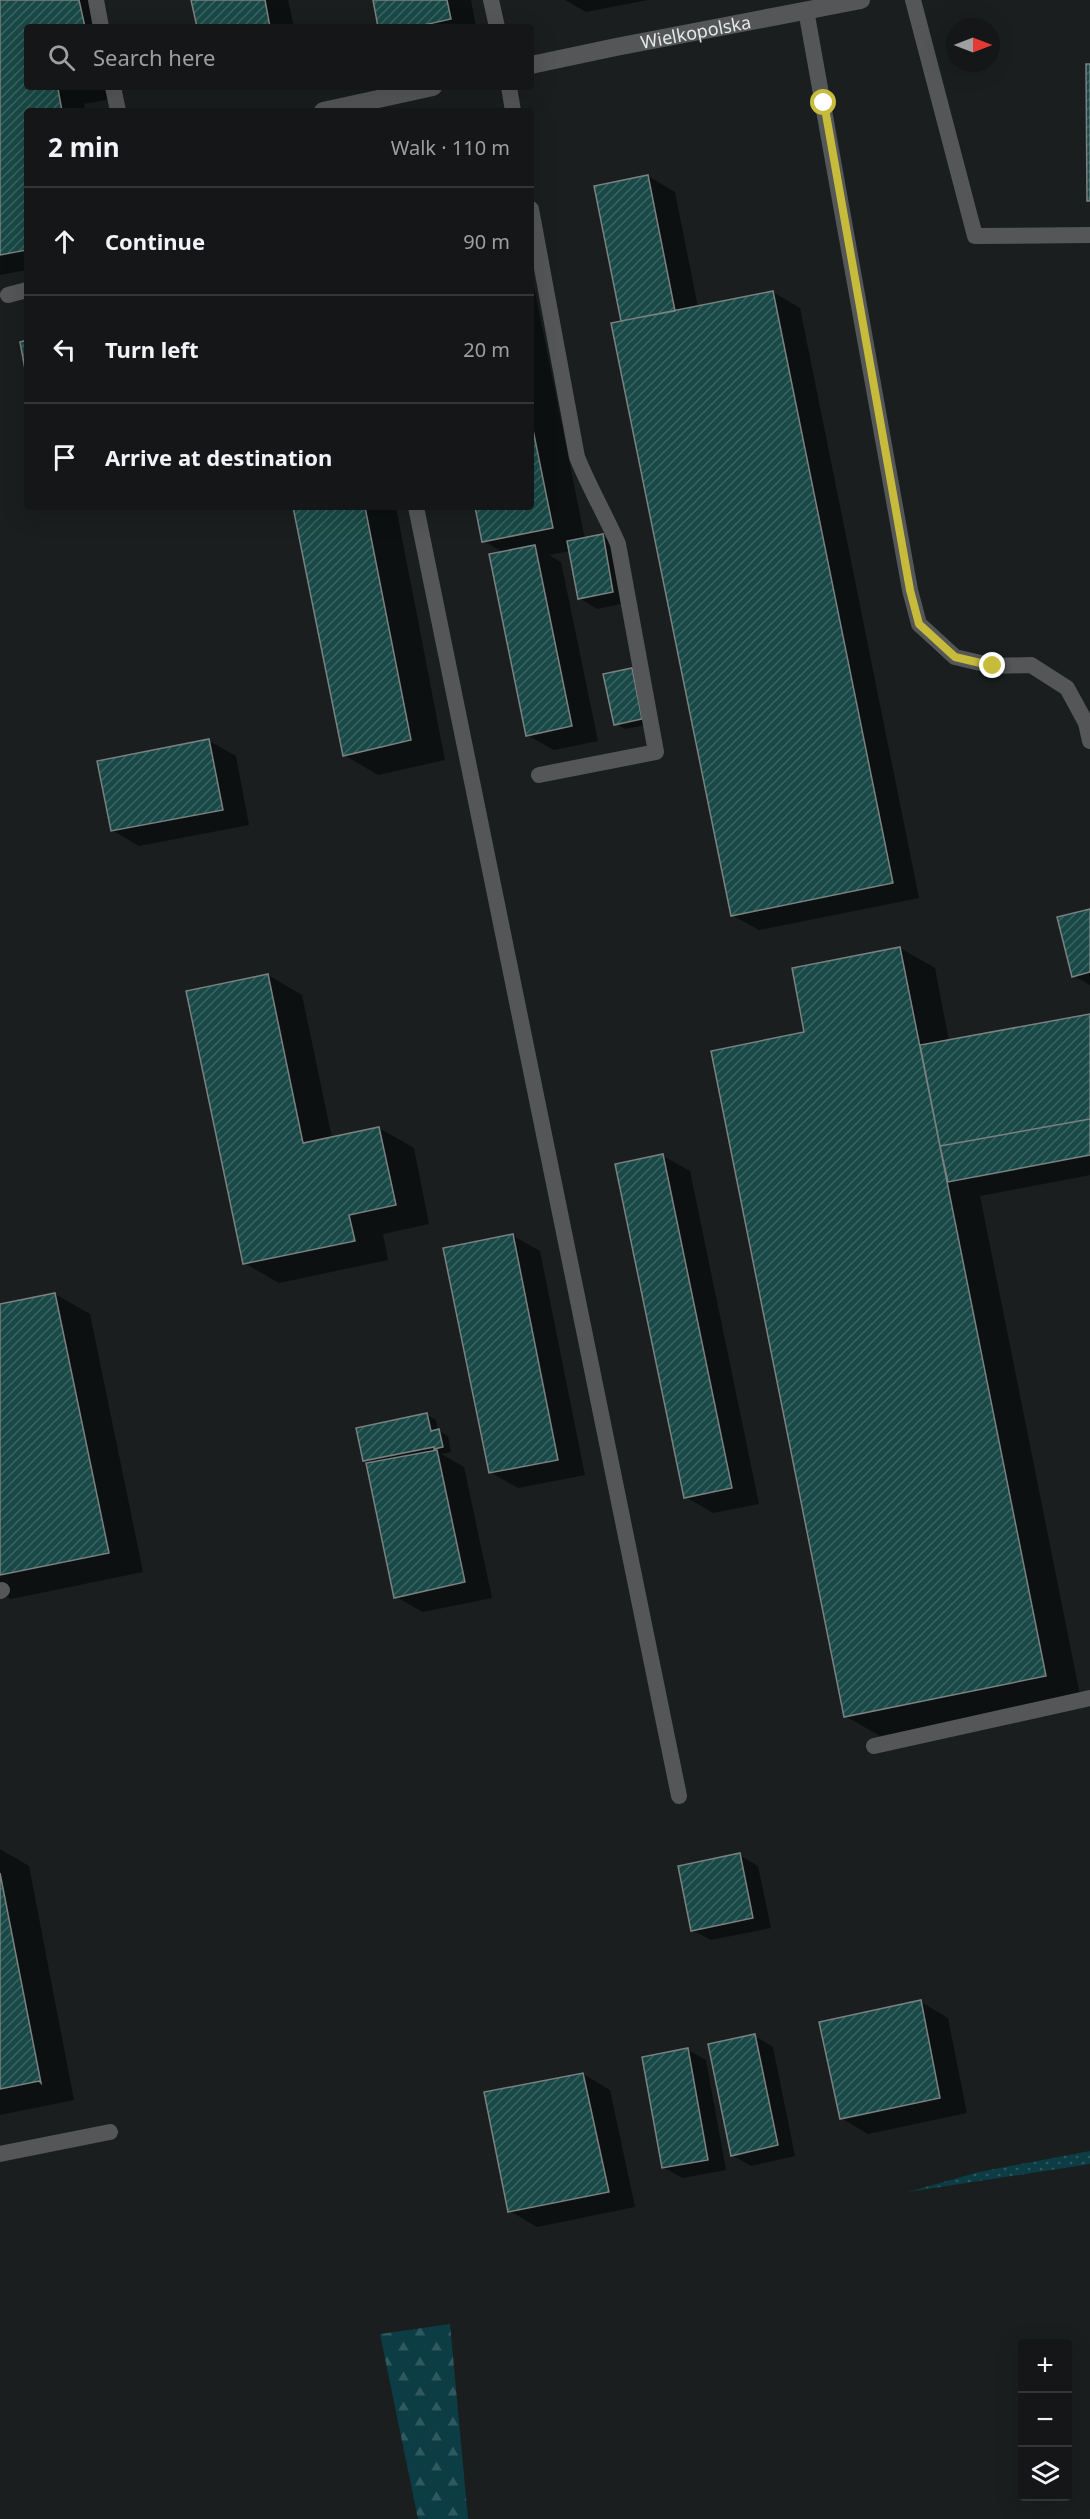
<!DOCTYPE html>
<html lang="en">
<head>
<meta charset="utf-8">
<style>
	:root { --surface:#141617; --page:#212324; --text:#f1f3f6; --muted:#9d9fa1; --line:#333536 }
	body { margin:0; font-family:"Noto Sans",sans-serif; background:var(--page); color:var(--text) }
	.controls { position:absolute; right:18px; bottom:18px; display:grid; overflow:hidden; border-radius:6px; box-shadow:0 6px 24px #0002 }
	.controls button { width:54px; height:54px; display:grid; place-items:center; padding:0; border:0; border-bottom:2px solid var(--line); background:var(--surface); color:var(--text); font:30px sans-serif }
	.compass { position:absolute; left:946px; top:18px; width:54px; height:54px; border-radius:50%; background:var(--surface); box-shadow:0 6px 24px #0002; rotate:90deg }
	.stop { position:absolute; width:18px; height:18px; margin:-14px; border:4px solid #c7bb3c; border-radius:50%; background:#fff }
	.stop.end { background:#c7bb3c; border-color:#fff; box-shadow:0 2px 6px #0008 }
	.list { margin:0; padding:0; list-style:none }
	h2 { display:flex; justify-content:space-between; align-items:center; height:78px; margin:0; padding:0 24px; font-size:26px }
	h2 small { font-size:20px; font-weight:400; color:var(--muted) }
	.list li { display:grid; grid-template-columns:39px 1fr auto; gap:18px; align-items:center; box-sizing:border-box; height:108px; padding:0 24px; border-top:2px solid var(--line) }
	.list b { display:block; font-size:22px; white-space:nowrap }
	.list em { font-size:20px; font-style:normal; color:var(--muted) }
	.icon { flex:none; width:33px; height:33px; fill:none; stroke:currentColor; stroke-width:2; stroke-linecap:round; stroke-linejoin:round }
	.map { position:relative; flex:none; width:1090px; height:2519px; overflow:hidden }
	.search { position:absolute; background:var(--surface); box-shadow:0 6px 24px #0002; left:24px; top:24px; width:510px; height:66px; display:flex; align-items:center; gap:15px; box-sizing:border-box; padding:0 21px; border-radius:6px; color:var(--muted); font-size:22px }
	.panel { position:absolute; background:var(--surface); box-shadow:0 6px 24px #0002; left:24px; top:108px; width:510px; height:402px; border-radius:6px }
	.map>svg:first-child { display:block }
	.grass { fill:url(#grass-dots) }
	.forest { fill:url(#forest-firs) }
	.shadow { fill:#0007 }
	.building { fill:url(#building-hatch); stroke:#7b8080; stroke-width:1.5 }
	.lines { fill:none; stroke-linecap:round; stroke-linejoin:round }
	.lane { stroke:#545657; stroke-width:16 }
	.street { stroke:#545657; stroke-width:18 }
	.route { stroke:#c7bb3c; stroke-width:8 }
	.labels { text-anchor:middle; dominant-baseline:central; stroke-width:4.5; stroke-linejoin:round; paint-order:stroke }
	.street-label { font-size:18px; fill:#e6e9ea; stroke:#1a1e1f }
</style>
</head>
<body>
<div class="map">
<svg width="1090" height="2519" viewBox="0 0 1090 2519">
	<defs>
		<pattern id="grass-dots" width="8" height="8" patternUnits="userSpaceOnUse" patternTransform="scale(1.5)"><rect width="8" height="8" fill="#0c3c44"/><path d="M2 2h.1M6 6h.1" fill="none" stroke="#2f585f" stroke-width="1.8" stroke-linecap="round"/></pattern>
		<pattern id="forest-firs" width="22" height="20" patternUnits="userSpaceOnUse" patternTransform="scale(1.5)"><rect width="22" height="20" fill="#0c3c44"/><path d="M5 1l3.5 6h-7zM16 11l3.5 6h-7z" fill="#2f585f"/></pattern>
		<pattern id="building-hatch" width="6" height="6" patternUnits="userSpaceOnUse" patternTransform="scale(1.5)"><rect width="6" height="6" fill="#194946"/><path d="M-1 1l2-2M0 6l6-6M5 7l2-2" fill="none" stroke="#3a6361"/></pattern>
	</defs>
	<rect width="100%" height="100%" fill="#1a1e1f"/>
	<!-- grass -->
	<path class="grass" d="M1090 2151V2164L908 2192 979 2172Z"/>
	<!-- forest -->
	<path class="forest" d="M450 2324 468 2519H418L380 2334Z"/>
	<!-- shadow -->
	<path class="shadow" d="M0 0H103L108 27H27V87H120L122 97 84 104 86 111H27V270L0 275Z
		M193 0H288L294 27H198Z
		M375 0H471L476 27H380Z
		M565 0H648L586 12Z
		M648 176 675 192 698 307 773 292 800 308 919 898 759 930 732 915 596 187Z
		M531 272 585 539 602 536 621 546 631 602 597 609 579 598 570 551 549 555 561 562 598 741 554 750 527 735 504 553 484 541 477 507H531Z
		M295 507H396L445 760 378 775 344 755Z
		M632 670 641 675 651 724 625 729 616 724Z
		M209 741 236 756 249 825 139 846 112 830Z
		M1090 911V985L1074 976Z
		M900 948 935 968 949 1041 1090 1016V1153L976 1175V1178L1090 1156V1175L980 1196 1080 1695 880 1736 845 1716 806 1034Z
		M268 975 302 995 332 1138 379 1128 414 1148 429 1224 383 1234 388 1260 279 1283 244 1263Z
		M663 1156 690 1171 759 1504 713 1513 686 1497Z
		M513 1236 540 1251 585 1475 518 1488 490 1472Z
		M55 1294 90 1314 143 1572 11 1599 0 1593V1306Z
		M427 1415 436 1420 438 1430 448 1436 451 1452 441 1454 464 1467 492 1598 423 1612 396 1597 367 1462 364 1460Z
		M0 1849 29 1866 74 2100 0 2115Z
		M739 1855 758 1866 771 1928 711 1940 692 1930Z
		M921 2002 948 2018 967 2113 868 2134 841 2118Z
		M755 2036 773 2047 795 2156 751 2166 732 2155Z
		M688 2050 706 2060 726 2170 682 2178 663 2167Z
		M583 2074 610 2090 635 2207 537 2227 510 2211Z"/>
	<!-- building -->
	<path class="building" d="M0 0H79L85 27H27V87H68L58 89 62 111H27V250L0 255Z
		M191 0H265L270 27H197Z
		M373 0H447L451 19 415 27H378Z
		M1086 64H1090V201H1087Z
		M648 175 675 311 621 321 594 186Z
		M773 291 893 883 731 916 611 323Z
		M27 340V380L20 342Z
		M531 420 553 528 482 542 475 507H531Z
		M293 507H365L411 740 343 756Z
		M603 534 613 592 578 599 567 541Z
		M535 545 572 726 526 736 489 554Z
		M632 668 642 719 614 725 603 674Z
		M209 739 223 810 111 831 97 761Z
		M1090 909V972L1072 977 1057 917Z
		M900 947 1046 1676 844 1717 711 1051 804 1032 792 968Z
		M268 974 303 1143 379 1127 396 1205 349 1215 355 1241 243 1264 186 991Z
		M1090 1014V1119L940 1146 920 1045Z
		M1090 1119V1155L948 1182 940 1146Z
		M663 1154 732 1488 684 1498 615 1164Z
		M513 1234 558 1460 489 1473 443 1248Z
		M55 1293 109 1553 0 1575V1304Z
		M427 1413 431 1431 439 1429 443 1447 434 1449V1447L363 1461 356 1428Z
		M437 1450 465 1582 394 1598 366 1463Z
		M740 1853 753 1918 691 1931 678 1866Z
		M0 1873 41 2083 39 2081 0 2089Z
		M921 2000 940 2098 840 2119 819 2022Z
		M755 2034 778 2145 731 2156 708 2044Z
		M688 2048 708 2160 662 2168 642 2057Z
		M583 2073 609 2192 508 2212 484 2092Z"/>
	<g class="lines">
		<!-- lane -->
		<path class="lane" d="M96 0 101 27
			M491 0 497 27
			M913 0 975 236 1090 235
			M806 10 910 590 919 624 955 657 993 666 1031 665 1067 688 1086 723 1090 741
			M113 87 118 111
			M509 87 513 111
			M531 209 577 457C589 487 605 514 618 544L656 752 539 775
			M8 295 27 290
			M416 507 679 1796
			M0 1591 2 1590
			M874 1746 1090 1698
			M0 2154 110 2132"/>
		<!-- street -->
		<g class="street">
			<path id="s1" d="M531 65 616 47 861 0"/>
			<path d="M323 111 433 87"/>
		</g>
	</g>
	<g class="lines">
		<!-- route -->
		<path class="route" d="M824 103 910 590 919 624 955 657 993 666"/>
	</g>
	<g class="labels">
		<!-- street labels -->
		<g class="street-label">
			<text stroke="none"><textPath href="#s1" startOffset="168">Wielkopolska</textPath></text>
		</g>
	</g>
</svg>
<div class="controls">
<button>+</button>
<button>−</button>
<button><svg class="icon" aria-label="layers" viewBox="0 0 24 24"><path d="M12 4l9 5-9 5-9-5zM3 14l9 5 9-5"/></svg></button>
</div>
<svg class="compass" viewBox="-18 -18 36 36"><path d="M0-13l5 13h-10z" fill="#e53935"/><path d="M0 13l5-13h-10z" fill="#9d9fa1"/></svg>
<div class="stop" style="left:824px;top:103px"></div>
<div class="stop end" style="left:993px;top:666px"></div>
<div class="search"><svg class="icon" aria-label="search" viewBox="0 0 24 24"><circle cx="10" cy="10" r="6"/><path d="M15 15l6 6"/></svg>Search here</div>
<section class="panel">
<h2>2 min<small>Walk · 110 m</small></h2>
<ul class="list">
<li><svg class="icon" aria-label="ahead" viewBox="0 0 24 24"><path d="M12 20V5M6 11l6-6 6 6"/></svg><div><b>Continue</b></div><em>90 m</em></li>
<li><svg class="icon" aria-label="left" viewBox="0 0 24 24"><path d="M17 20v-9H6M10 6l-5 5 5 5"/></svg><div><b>Turn left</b></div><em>20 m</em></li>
<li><svg class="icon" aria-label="arrive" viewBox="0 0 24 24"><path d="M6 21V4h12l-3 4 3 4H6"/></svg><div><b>Arrive at destination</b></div></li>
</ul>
</section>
</div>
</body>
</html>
